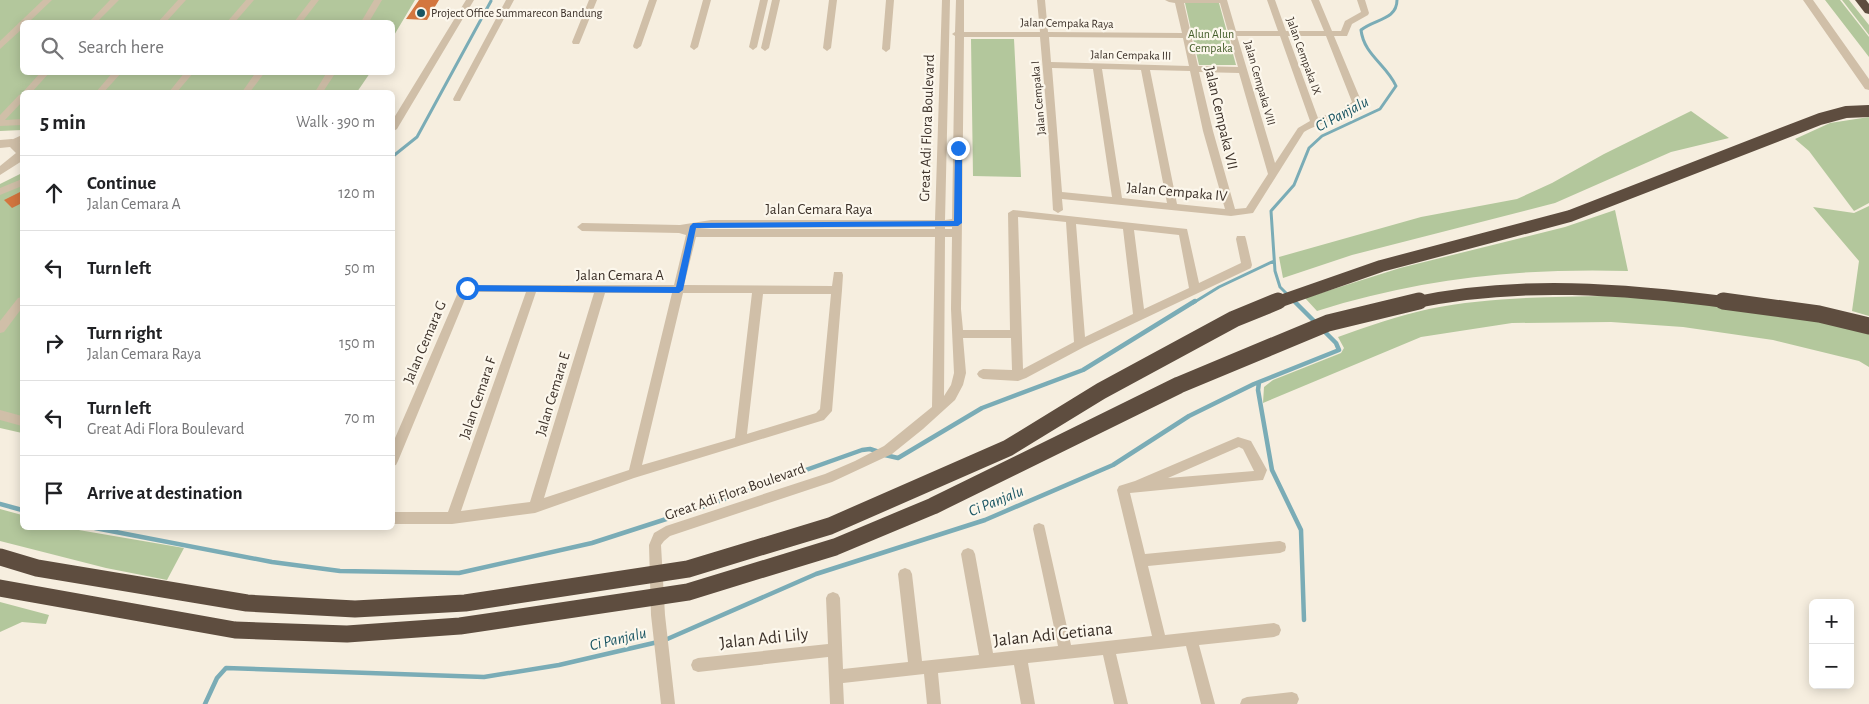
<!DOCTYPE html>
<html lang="en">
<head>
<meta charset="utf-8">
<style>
	:root { --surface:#fff; --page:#f6f6f6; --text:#202124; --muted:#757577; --line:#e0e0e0 }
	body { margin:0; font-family:"Alegreya Sans",sans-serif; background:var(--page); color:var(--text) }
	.controls { position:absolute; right:15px; bottom:15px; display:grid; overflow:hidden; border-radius:8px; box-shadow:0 2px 12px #0003 }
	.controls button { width:45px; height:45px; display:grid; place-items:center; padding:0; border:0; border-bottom:1px solid var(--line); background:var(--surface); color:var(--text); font:25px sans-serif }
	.stop { position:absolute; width:15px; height:15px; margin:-11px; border:4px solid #1a73e8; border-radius:50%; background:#fff }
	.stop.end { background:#1a73e8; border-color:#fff; box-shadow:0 1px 5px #0008 }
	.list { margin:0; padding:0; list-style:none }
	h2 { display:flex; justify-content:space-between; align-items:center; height:65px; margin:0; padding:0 20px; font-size:21px }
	h2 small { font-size:16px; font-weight:400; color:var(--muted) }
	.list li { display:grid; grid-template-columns:32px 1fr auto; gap:15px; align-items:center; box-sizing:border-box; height:75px; padding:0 20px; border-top:1px solid var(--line) }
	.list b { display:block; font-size:19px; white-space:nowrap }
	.list p { margin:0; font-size:16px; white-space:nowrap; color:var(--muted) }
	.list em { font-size:16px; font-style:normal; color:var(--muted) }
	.icon { flex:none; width:28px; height:28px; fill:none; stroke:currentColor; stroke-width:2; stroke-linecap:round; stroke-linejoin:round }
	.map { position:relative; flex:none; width:1869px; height:704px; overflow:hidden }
	.search { position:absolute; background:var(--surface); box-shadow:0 2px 12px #0003; left:20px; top:20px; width:375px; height:55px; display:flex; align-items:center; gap:12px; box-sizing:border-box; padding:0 18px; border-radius:8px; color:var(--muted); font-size:19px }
	.panel { position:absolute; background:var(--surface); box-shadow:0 2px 12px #0003; left:20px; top:90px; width:375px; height:440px; border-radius:8px }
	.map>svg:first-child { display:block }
	.green { fill:#b3c79c }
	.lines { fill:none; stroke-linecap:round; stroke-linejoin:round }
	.stream-far1 { stroke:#7aacb6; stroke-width:3 }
	.stream { stroke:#7aacb6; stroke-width:4.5 }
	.building { fill:#d3763f }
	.minor { fill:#d0bfa8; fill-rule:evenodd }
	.tertiary { fill:#d0bfa8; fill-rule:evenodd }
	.motorway { fill:#5e4d3f; fill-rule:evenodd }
	.motorway-bridge-far1 { stroke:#5e4d3f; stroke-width:12 }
	.motorway-bridge { stroke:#5e4d3f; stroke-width:17 }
	.route { fill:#1a73e8 }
	.poi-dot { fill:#195563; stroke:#fcf7ec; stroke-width:2 }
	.labels { text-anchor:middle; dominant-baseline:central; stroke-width:4.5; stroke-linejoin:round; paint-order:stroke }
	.far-poi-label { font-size:12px; fill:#3c3129; stroke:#fcf7ec; text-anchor:start }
	.far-street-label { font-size:12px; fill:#3c3129; stroke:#fcf7ec }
	.far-park-label { font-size:12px; fill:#445d2a; stroke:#fcf7ec }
	.street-label { font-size:15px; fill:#3c3129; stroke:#fcf7ec }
	.water-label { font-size:16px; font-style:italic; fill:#195563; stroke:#fcf7ec }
	.near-street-label { font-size:18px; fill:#3c3129; stroke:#fcf7ec }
</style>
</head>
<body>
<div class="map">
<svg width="1869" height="704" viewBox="0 0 1869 704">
	<rect width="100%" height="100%" fill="#f6eedf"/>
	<!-- green -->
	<path class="green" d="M0 0H415L393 37 392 22H22V72L370 73 357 92H22V130L0 131Z
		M1825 0H1840L1869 37V57Z
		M1842 0H1849L1869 25V35Z
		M1185 3H1219L1236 65H1199Z
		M971 39H1014L1021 177 973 176Z
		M1691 111 1729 138 1671 152 1555 203 1352 255 1283 278 1279 257 1421 217 1517 199 1552 183 1604 154Z
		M1869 117V203L1854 211 1809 151 1795 139 1830 123Z
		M22 173V433L0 428V184Z
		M1869 206V316L1852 311 1859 261 1813 207 1854 213Z
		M1615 210 1628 271C1520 268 1421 278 1317 311L1305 298 1400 268 1565 227Z
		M1609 296C1696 300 1784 313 1869 332V367L1859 361 1773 340 1683 327 1611 322 1512 323 1421 337 1263 403 1264 387 1273 380 1341 353 1344 348 1338 337C1368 326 1398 316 1429 309 1488 297 1550 297 1609 296Z
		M0 509 22 515V528H67L184 548 167 580 106 568 0 541Z
		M0 602 49 615 46 624 22 622 0 632Z"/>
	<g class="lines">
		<!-- stream-far1 -->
		<path class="stream-far1" d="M392 157 417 137 491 1
			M1193 303 1219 287 1274 261
			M1296 303 1280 287 1275 271 1271 211 1294 185 1309 148 1322 136 1380 109 1396 86C1386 64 1364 55 1361 30 1374 19 1397 20 1397 0"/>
		<!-- stream -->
		<path class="stream" d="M1294 301 1315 322
			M1259 382 1258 390 1272 470 1301 530 1304 620
			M885 455 898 458 982 408 1083 370 1195 301
			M0 504 22 510
			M95 528 272 562 340 571 459 573 592 543 694 510 862 450 870 449 879 452
			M665 640 816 574 985 520 1113 465 1189 416 1254 384 1339 350 1336 343 1324 331
			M205 704 217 678 226 668 484 677 559 665 658 642"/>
	</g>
	<!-- building -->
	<path class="building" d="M419 0H439L427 20 406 19Z
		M22 191V203L12 208 4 200Z"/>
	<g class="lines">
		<!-- minor -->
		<path class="minor" d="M43 0H52L29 22H22V29L0 49V41Z
			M110 0H119L97 22H89Z
			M178 0H186L166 22H158Z
			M246 0H254L235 22H227Z
			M311 0H319L302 22H294Z
			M374 0H382L369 22H361Z
			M466 0H474L397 129 392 132V121Z
			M506 0H514L461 99 460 101H454L453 99Z
			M589 0H597L580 42 579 44H573L572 42Z
			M649 0H657L641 46 637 49 634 48 633 46Z
			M703 0H711L698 47 694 50 690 47Z
			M760 0H768L757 47 753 50 749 47Z
			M772 0H780L769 48 765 51 761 48Z
			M829 0H837L831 48 827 51 823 48Z
			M886 0H894L890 49 886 52 882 49Z
			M942 0H950L945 220 952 219 955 36 952 34 955 32 956 0H964V32H1040L1037 0H1045L1048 32 1182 33 1175 3 1169 2 1165 0H1227L1236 31H1278L1267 0H1275L1286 31H1324L1311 0H1319L1332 31H1341L1345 21 1361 12 1357 0H1365L1369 13 1368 15 1352 24 1347 36H1334L1362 103C1347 120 1322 121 1304 132L1253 213 1231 216 1062 199 1063 210 1058 213 1053 210 1048 128 1040 37H964L961 309 963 330H1010L1008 213 1013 210 1187 229 1199 283 1241 263 1236 239 1237 236H1245L1246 239 1252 265 1251 268 1084 347 1026 378 1018 381 983 379 979 377 977 374 979 371 983 369 1012 370 1011 338H963L966 373 963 385 955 400 923 429 892 454 832 482 670 536 664 541 661 545 665 615 675 704H661L651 615 649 545 654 533 666 526 825 474 855 461 884 446 932 407 935 237H696L684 285 832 286 834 272H842L843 275 842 290 832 411 824 420 634 478 535 513 452 524H392V512H448L526 292H468L398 461 396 465 392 466V445L459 290 463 285H674L686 235 679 233 582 231 577 227 582 223 680 225 711 220H935ZM1184 3H1220L1238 67 1198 66ZM1237 36H1280L1310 121 1298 128 1275 163ZM1288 36H1326L1352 102 1341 110 1318 118ZM1049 37 1183 38 1189 66 1051 62ZM1052 68 1093 69 1112 197 1062 192ZM1102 69 1141 70 1167 203 1122 198ZM1150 70 1190 71 1203 131 1225 209 1177 204ZM1199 72 1239 73 1268 174 1246 208 1235 209 1213 131ZM1018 217 1066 222 1074 342 1023 369ZM1076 224 1123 229 1133 314 1085 337ZM935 227V229H699L711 228ZM945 227H952V229H945ZM1134 230 1179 235 1189 288 1144 309ZM945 237H952L951 309 954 373 951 385 944 396ZM536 292 594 293 530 502 461 511ZM605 293H672L629 470 544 498ZM683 293H752L735 438 642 465ZM763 294H831L820 409 816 413 747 434Z
			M41 72H50L32 92H23Z
			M113 72H122L104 92H96Z
			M185 72H194L177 92H169Z
			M256 72H265L250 92H242Z
			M327 72H336L323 92H315Z
			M22 94V102L5 120 22 119V125L0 126V115L19 95Z
			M22 135V142L12 146 9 145V141Z
			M22 179V186L0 195V188Z
			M22 297V308L4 332 0 333V321L18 298Z
			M0 410 22 416V426L0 420Z
			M1238 437 1251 441 1267 470 1263 480 1130 493 1145 554 1280 541 1285 543 1286 547 1285 551 1280 553 1148 566 1165 635 1274 623 1279 625 1281 630 1279 635 1274 637 1199 645 1215 704H1201L1186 646 1116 654 1128 704H1114L1103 655 1028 663 1035 704H1021L1014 665 938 673 941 704H927L924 674 843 683 844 704H830L828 657 698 672 693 670 691 665 693 660 698 658 828 644 826 598 828 594 833 592 838 594 840 598 843 669 908 662 898 574 900 570 905 568 910 570 912 574 922 661 979 655 961 554 963 550 968 548 973 550 975 554 993 653 1058 646 1033 529 1034 525 1039 523 1044 525 1045 529 1071 645 1152 636 1117 490 1119 486 1135 481ZM1239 447 1243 449 1254 471 1168 478Z
			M1292 692 1297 694 1299 699 1297 704H1240L1242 699 1247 697Z"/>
		<!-- tertiary -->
		<path class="tertiary" d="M1803 0H1813L1869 79V90L1865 89Z
			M12 139 22 144V161L0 175V166L16 153 10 147 0 148V140Z"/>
		<!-- motorway -->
		<path class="motorway" d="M1855 0H1866L1869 4V14L1865 13Z"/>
		<!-- motorway-bridge-far1 -->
		<path class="motorway-bridge-far1" d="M1275 303 1381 266 1570 216 1820 119 1846 112 1869 111
			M1412 303C1518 280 1626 289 1732 303"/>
		<!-- motorway-bridge -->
		<path class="motorway-bridge" d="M1723 301 1819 314 1869 326
			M0 557 37 568 247 603 355 609 465 603 688 569 830 526 1008 448 1101 391 1234 319 1278 301
			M0 588 235 630 347 634 460 626 688 592 835 547 933 506 1179 385 1328 323 1419 301"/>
	</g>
	<!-- route -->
	<path class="route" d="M958 146 962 148V223L958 226 696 228 683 290 679 293 467 291 463 288 467 285 676 287 690 226 693 223 954 221 955 148Z"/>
	<!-- markers -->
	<circle class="poi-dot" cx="421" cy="13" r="5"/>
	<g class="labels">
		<!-- far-poi labels -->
		<g class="far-poi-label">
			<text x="431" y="13">Project Office Summarecon Bandung</text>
		</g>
		<!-- far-street labels -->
		<g class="far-street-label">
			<text transform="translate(1067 23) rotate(1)">Jalan Cempaka Raya</text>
			<text transform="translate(1131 55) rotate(1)">Jalan Cempaka III</text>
			<text transform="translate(1304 56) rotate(70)">Jalan Cempaka IX</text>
			<text transform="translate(1260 83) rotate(74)">Jalan Cempaka VIII</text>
			<text transform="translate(1038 98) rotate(-95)">Jalan Cempaka I</text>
		</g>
		<!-- far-park labels -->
		<g class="far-park-label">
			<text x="1211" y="34">Alun Alun<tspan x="1211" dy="14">Cempaka</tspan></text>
		</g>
		<!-- street labels -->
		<g class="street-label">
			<text transform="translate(1221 118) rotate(77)">Jalan Cempaka VII</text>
			<text transform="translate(927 128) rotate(-88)">Great Adi Flora Boulevard</text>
			<text transform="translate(1177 192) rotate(5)">Jalan Cempaka IV</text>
			<text x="819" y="209">Jalan Cemara Raya</text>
			<text x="620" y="275">Jalan Cemara A</text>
			<text transform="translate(425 342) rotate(-67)">Jalan Cemara G</text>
			<text transform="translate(553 394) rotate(-73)">Jalan Cemara E</text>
			<text transform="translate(478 398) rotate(-71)">Jalan Cemara F</text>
			<text transform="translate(735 492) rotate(-19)">Great Adi Flora Boulevard</text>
		</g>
		<!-- water labels -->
		<g class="water-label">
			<text transform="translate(1342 114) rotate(-28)">Ci Panjalu</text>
			<text transform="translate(996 501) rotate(-22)">Ci Panjalu</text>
			<text transform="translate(618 639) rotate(-13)">Ci Panjalu</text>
		</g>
		<!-- near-street labels -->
		<g class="near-street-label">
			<text transform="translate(1053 635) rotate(-6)">Jalan Adi Getiana</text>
			<text transform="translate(764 639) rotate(-6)">Jalan Adi Lily</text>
		</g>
	</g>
</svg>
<div class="controls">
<button>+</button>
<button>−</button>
</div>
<div class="stop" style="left:467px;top:288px"></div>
<div class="stop end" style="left:958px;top:148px"></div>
<div class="search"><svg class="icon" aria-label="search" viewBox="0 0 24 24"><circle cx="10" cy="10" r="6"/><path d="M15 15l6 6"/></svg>Search here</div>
<section class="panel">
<h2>5 min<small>Walk · 390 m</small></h2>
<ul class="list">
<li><svg class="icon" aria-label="ahead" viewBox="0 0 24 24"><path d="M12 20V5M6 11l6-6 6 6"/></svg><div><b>Continue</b><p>Jalan Cemara A</p></div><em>120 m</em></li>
<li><svg class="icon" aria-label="left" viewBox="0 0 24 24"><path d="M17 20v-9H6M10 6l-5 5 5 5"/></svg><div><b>Turn left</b></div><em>50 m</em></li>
<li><svg class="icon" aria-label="right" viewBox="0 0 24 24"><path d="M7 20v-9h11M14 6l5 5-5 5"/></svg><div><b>Turn right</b><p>Jalan Cemara Raya</p></div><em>150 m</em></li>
<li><svg class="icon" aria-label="left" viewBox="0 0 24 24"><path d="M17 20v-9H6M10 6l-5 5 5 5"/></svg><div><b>Turn left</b><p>Great Adi Flora Boulevard</p></div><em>70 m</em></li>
<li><svg class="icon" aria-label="arrive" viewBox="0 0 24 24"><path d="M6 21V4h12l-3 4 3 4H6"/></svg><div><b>Arrive at destination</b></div></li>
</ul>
</section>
</div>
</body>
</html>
